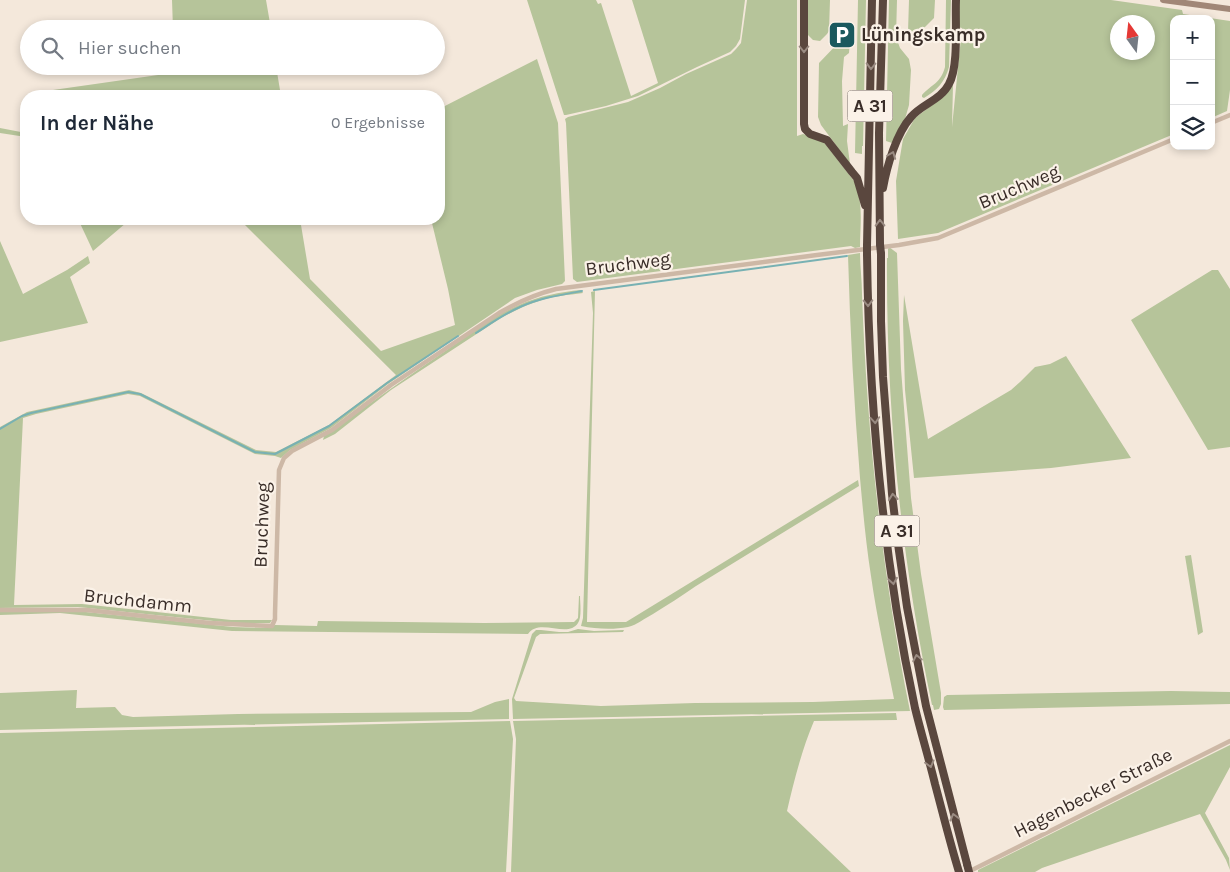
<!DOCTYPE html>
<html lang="de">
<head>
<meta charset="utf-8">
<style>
	:root { --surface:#fff; --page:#f2f2f3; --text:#1f2937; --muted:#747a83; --line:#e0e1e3 }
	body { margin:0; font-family:Karla,sans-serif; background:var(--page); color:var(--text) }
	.controls { position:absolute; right:15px; top:15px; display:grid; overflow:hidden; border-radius:10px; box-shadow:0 2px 8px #0003 }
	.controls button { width:45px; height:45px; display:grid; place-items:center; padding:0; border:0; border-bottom:1px solid var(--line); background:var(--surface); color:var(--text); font:25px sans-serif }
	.compass { position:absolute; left:1110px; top:15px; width:45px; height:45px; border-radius:50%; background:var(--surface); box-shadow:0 2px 8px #0003; rotate:345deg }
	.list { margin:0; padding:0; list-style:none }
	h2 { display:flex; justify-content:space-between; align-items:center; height:65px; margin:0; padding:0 20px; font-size:21px }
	h2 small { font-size:16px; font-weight:400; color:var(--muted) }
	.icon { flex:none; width:28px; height:28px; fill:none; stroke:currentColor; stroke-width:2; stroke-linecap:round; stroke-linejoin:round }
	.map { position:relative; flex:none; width:1230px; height:872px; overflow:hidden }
	.search { position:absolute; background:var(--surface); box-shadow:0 2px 8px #0003; left:20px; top:20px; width:425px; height:55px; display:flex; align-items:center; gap:12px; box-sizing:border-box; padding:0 18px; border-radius:28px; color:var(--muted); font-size:19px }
	.panel { position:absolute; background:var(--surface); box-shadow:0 2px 8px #0003; left:20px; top:90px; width:425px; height:135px; border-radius:20px }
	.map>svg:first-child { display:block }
	.green { fill:#b6c49a; fill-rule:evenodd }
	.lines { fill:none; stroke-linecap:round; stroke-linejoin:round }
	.stream { stroke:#78b1b3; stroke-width:2 }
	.minor { stroke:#cdb8a6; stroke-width:4.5 }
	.secondary { stroke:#a18777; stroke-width:6 }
	.motorway { stroke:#5a473e; stroke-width:8 }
	.motorway-bridge { stroke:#5a473e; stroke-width:8 }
	.oneway { stroke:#9a8b82 }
	.labels { text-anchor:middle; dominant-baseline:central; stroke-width:4.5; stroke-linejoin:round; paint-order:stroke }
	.shield { fill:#fbf2e8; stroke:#736862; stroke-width:1 }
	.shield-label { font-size:18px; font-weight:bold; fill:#392d28 }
	.poi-label { font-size:19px; font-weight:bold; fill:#392d28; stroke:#fbf2e8; text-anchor:start }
	.street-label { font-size:19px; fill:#392d28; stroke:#fbf2e8 }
</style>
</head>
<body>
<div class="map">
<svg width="1230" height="872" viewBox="0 0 1230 872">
	<rect width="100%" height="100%" fill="#f4e8db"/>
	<!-- green -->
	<path class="green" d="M172 0H266L271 29H173Z
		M527 0H596L598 4 601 3 631 96 658 83 632 0H745L740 39 736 46 730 52 697 67 638 96 606 106 566 115H564Z
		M747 0H797V136L803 134 823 141 854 181C864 201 860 226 860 247L855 248 851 246 577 282 573 279 566 123 565 119 568 117 628 102 660 88 686 74 731 54 736 49 741 43Z
		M807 0H830L829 31 827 34 820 41 813 40 807 34Z
		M858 0H866L863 146H862V154L855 153Z
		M889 0H897L896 37 900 48 909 59 911 70 909 105 905 119 892 143 886 141Z
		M909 0H935L934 18 910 42 905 41 904 36 908 32Z
		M946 0H951L949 67C945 82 937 90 924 98L922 97V95C932 84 941 83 945 67Z
		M958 0H1111L1182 10 1183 14 1230 21V90L1227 111 1211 118V19H1174V134L938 233 898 239 896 181 903 139 915 118 944 96 953 85 952 127 962 28 958 27ZM1118 22H1148V52H1118Z
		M846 39 850 40 849 53 844 57 842 81 843 126 848 124 847 141 850 164 821 125 818 117 819 63 841 40Z
		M537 59 558 123 565 281 562 284 537 290 515 298 388 384 331 428 290 450 281 458 275 456 255 454 140 396 128 394 36 414 23 418 14 605 82 604 231 620H272L270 623H233L78 607 0 608V427L27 412 129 390 141 393 256 450 276 452 329 425 396 375 239 219H300L310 279 381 351 455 325 448 289 431 219H439V109Z
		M173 66H276L281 96H32V93L172 73Z
		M0 128 26 133V137L0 133Z
		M78 219H126V223L93 251Z
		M0 241 23 294 67 270 88 256 90 263 70 277 88 323 0 342Z
		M889 247 897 253 901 369 911 498 921 574 941 693V704L939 709 934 710 933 705H932C901 558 886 409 887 258H888V249Z
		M860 253C860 266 862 280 862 294 867 434 882 573 910 711L513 719 512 699 532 634 536 630H541L559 632H568L578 629 594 631 624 630 623 632 540 634 536 637 514 698 516 701 601 706 695 703 813 702 894 699C886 658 877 618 871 576 866 544 863 511 860 478 854 404 850 329 848 255Z
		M1212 270H1218L1230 289V447L1208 450 1131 320Z
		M581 290 583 293C568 295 553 296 539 301 526 305 514 311 501 318L391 390 335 434 323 440 324 436C366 406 408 376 451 347 473 332 495 315 519 305 539 296 560 292 581 290Z
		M595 291 587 622H626L858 480 859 486 696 586C682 596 667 605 653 614 645 618 637 625 628 627 613 630 596 629 581 626L583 618 593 313 591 292Z
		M904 295 928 439 1011 390 1020 382 1035 367 1050 364 1066 356 1131 458 1051 468 914 478 905 390 903 321Z
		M1191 555 1203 632 1198 635 1185 556Z
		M579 596H580C580 603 582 617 578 623 568 639 539 617 528 634L232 631 60 613 0 615V612L76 611 233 627 268 628 275 625 317 626 318 621 484 623 574 622 578 618Z
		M77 690 76 708 115 707 122 715 133 717 238 714 471 712 495 702 509 699V719L0 730V693Z
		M1171 691 1230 692V704L944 710 943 707 944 697 947 695Z
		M896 713 897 720 814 721C802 749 794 781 787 811L851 872H511L516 739 513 721Z
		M510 721 513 739 506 872H0V733Z
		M1230 745V767L1205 813 1229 858 1230 870 1226 860 1200 814 1042 868 1035 872H978V870Z"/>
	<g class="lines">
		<!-- stream -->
		<path class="stream" d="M594 290 847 256
			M476 333C490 324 504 314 520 307 540 298 560 295 582 291
			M0 429 22 416 31 413 128 392 140 394 255 452 275 454 329 426 387 383 458 336"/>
		<!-- minor -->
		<path class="minor" d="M1211 123 1230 115
			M0 610H87L210 623 272 626 275 619V614L279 470 284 458 292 451 332 430 391 385 499 313C518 302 536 294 556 289L817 255 899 245 938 238 1174 139
			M968 872 1230 741"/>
		<!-- secondary -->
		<path class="secondary" d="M1163 0 1230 9"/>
		<!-- motorway -->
		<path class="motorway" d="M804 0V124L805 129 810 134 827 140 852 172 857 178 865 205
			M883 188C887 166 896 134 911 117 922 104 941 100 949 84 959 66 955 22 956 0
			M880 244 879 133 883 0
			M867 246 872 0
			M867 254C869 406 883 559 915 708 921 733 929 759 935 784 943 814 950 843 959 872
			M881 254V321L883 377 892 494 898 544 907 607 926 706 967 864"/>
		<!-- motorway-bridge -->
		<path class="motorway-bridge" d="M880 244 881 254
			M867 246V254
			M967 864 969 872"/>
	</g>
	<!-- one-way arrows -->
	<defs><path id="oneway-chevron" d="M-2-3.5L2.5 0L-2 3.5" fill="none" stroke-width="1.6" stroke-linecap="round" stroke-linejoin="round" transform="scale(1.25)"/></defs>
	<g class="oneway">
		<use href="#oneway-chevron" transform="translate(804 49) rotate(90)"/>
		<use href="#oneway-chevron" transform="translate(871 66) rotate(91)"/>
		<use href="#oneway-chevron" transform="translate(892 155) rotate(-69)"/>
		<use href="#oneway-chevron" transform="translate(880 223) rotate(-91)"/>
		<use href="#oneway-chevron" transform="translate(868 303) rotate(89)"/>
		<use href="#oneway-chevron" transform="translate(875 420) rotate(86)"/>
		<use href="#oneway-chevron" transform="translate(893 497) rotate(-96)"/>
		<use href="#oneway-chevron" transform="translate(893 581) rotate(81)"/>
		<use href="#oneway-chevron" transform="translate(917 658) rotate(-101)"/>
		<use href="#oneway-chevron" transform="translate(930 764) rotate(75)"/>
		<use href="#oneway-chevron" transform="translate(954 817) rotate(-105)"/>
	</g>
	<!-- icons -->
	<defs>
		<g id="parking-square" transform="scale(1.4375)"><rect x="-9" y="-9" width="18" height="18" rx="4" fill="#1a595e" stroke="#fbf2e8"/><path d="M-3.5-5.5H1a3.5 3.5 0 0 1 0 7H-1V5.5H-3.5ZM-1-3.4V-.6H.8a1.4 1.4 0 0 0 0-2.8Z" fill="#fff"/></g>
	</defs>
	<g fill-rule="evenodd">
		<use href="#parking-square" x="842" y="35"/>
	</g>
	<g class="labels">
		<!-- shield labels -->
		<g class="shield">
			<rect x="847.5" y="90.5" width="45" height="31" rx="4"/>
			<rect x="874.5" y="515.5" width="45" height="31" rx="4"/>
		</g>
		<g class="shield-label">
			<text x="870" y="106">A 31</text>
			<text x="897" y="531">A 31</text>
		</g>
		<!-- poi labels -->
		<g class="poi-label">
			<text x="861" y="35">Lüningskamp</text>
		</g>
		<!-- street labels -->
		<g class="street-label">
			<text transform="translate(1019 187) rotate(-23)">Bruchweg</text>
			<text transform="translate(628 264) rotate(-7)">Bruchweg</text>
			<text transform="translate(262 525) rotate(-88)">Bruchweg</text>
			<text transform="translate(138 601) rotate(6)">Bruchdamm</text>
			<text transform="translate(1093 793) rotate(-27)">Hagenbecker Straße</text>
		</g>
	</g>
</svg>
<div class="controls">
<button>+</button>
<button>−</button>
<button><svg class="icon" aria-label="layers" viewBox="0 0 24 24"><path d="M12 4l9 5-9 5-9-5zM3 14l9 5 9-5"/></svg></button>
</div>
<svg class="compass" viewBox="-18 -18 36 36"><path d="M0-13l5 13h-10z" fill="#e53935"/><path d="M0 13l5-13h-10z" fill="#747a83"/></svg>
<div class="search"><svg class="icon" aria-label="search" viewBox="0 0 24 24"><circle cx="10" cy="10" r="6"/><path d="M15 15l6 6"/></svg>Hier suchen</div>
<section class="panel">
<h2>In der Nähe<small>0 Ergebnisse</small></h2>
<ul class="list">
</ul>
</section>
</div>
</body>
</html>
